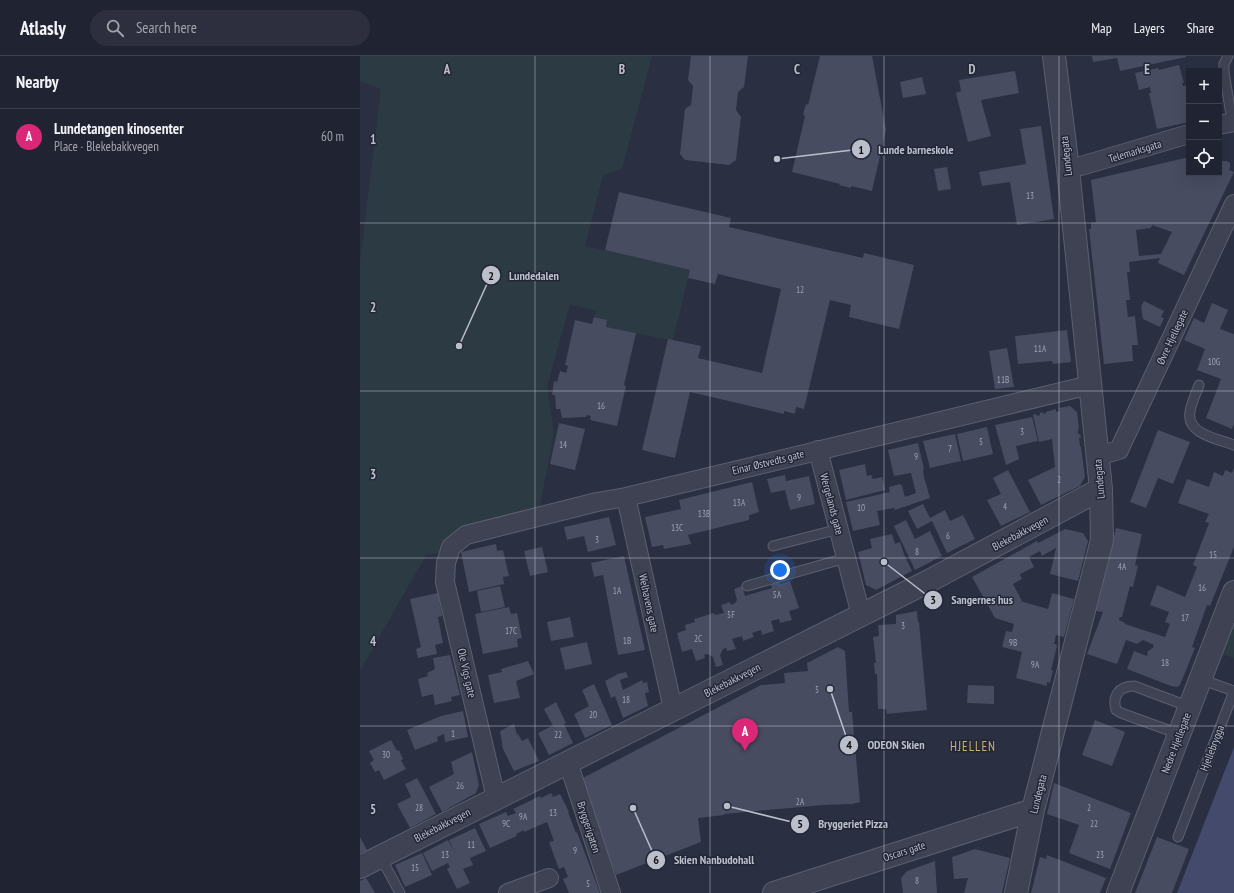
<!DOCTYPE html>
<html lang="en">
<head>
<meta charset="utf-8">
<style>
	:root { --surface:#202332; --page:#2d2f3e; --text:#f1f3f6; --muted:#a2a4ac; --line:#3d404d; --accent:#db2777 }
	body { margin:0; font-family:"PT Sans Narrow",sans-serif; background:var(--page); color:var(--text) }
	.controls { position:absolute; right:12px; top:12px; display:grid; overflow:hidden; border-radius:0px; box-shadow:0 4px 16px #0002 }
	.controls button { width:36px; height:36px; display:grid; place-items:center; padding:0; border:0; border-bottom:1px solid var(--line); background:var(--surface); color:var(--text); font:20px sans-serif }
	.you { position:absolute; left:420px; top:514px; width:14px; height:14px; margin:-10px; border:3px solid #fff; border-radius:50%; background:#1a73e8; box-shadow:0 0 0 6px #1a73e833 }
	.badge { display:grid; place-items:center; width:26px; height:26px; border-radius:50%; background:var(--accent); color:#fff; font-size:13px; font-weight:700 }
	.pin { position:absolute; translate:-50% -33px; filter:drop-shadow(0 1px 2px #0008) }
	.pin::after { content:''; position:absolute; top:21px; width:14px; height:12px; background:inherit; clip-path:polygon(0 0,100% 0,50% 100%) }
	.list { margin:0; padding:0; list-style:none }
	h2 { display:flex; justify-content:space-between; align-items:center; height:52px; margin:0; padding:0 16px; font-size:17px }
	h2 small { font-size:13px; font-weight:400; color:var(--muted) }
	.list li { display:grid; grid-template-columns:26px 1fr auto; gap:12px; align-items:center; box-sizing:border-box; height:56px; padding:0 16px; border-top:1px solid var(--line) }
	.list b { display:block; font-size:15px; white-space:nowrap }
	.list p { margin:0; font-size:13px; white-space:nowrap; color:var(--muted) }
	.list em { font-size:13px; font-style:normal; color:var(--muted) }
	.icon { flex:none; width:22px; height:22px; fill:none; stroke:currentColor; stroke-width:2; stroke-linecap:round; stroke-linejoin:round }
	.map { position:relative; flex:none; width:874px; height:837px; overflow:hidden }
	header { display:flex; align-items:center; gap:24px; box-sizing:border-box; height:56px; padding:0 20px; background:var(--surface); border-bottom:1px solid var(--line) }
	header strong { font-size:19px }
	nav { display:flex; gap:22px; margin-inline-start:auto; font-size:14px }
	.search { width:280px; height:36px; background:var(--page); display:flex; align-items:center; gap:10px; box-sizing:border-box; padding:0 14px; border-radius:22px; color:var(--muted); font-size:15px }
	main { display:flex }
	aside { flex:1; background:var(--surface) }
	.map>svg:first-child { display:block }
	.green { fill:#2c3b43 }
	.water { fill:#434a6b }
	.building { fill:#474c61; fill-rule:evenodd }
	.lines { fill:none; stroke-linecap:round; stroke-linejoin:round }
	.service-casing { stroke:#5c5f6f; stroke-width:11 }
	.minor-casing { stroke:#5c5f6f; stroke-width:20 }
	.tertiary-casing { stroke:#5c5f6f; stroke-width:24 }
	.service { stroke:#3e4252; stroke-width:9 }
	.minor { stroke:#3e4252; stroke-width:18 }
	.tertiary { stroke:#3e4252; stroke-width:22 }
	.grid { fill:none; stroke:#bbbecb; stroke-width:1; stroke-opacity:0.55 }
	.labels { text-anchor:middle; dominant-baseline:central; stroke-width:3; stroke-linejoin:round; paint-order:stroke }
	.number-label { font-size:9px; fill:#9ea2b0 }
	.street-label { font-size:11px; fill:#bbbecb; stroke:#232637 }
	.quarter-label { font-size:13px; letter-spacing:1px; fill:#ceb074; stroke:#232637 }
	.grid-label { font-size:13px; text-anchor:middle; font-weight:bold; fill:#bbbecb; stroke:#232637; stroke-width:3; stroke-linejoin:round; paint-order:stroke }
	.leader { fill:none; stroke:#bbbecb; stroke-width:1.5 }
	.callout-dot { fill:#bbbecb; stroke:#232637; stroke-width:1.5 }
	.mark-label { font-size:12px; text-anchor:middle; font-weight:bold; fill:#111 }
	.callout-label { font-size:12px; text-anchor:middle; font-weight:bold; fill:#bbbecb; stroke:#232637; stroke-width:3; stroke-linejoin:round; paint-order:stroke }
</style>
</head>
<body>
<header>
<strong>Atlasly</strong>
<div class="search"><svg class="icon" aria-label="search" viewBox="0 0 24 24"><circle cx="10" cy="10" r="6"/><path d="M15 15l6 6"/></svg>Search here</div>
<nav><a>Map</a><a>Layers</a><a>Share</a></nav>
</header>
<main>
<aside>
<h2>Nearby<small></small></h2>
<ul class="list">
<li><span class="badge">A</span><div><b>Lundetangen kinosenter</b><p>Place · Blekebakkvegen</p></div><em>60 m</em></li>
</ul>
</aside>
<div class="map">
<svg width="874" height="837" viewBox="0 0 874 837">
	<rect width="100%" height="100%" fill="#2a2f42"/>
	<!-- green -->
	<path class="green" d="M0 0H292L262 113 243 119 225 190 330 214 313 284 298 282 252 272V273L246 271 247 264 234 261 237 255 210 248 187 331 194 377 179 455 81 496 66 499 0 615V205L21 33 0 25Z
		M874 569V602L862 598Z"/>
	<!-- water -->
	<path class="water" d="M874 691V837H817Z"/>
	<!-- building -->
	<path class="building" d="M331 0H388L384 31 378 36 376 54 381 61 376 104 369 109 325 104 320 98 325 53 331 49 333 30 328 24Z
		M460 0H512L526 74 512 135 491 130V132L479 129 480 128 432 116 445 60 443 59 446 48 448 49Z
		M732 0H826V1L760 15 757 2 733 6Z
		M819 9 824 27H822L823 30 829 29V66L797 73 789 37H791L790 31 779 34 775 17 798 12 799 14Z
		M655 15 659 37 621 44 631 80 608 86 596 37 601 35 599 24Z
		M562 21 566 38 543 42 540 26Z
		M681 70 694 163 657 169 650 126 622 130 619 116 666 108 660 73Z
		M859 91 862 105H867L870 107V111L869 114 874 116 824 219 798 207 800 202 769 206 770 216H767L770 244H766L768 261 775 260 778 289H772L773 305 744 308 729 173H731V167L736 166 731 124 829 101V117H859ZM792 169 812 176 801 198 779 200 776 174 791 172Z
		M587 111 591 133 578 135 574 113Z
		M259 136 371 162 369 171 503 202 504 197 554 209 539 273 489 261 491 249 470 244 444 353 436 351 435 358 424 355V358L330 336 315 402 282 394 308 283 341 290 338 302 402 317 421 233 358 218 355 228 328 222 330 214 245 194Z
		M784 245 804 255 801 261 804 262 800 271 783 263 781 251Z
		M852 247 868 254 860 273 874 278V368L872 373 846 362 861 323 837 314 845 293 824 284 834 262 844 267Z
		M234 261 247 264 246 271 276 277 264 329 266 330 257 370 230 364 231 360 227 359 226 361 202 362 200 353H196L195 339H192L194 325 197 326 200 315 206 317 208 310 205 309 215 264 232 268Z
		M707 274 711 306 693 308 692 305 658 308 655 280Z
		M647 292 654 331 635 333 629 295Z
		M710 350 717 356 719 373H718V378H720L721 382H719L720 390 721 391 725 421 720 430 681 449 668 424 695 411 693 393 692 383 679 386 673 359 676 358 677 360 680 359V357L682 356 683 358 686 357V356L696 353V356L700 355 699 352Z
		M672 361 678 385 656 390 659 403 646 409 635 369Z
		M199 367 225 373 215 414 190 408Z
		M627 371 633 398 603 405 597 378Z
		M798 374 830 386 813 428 798 422 786 452 770 446Z
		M595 378 601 405 570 412 563 385Z
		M558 387 564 413H563L564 421 570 442 535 454 534 452 517 455 520 469 493 475 486 446 530 436 529 431 540 428 542 430 545 441 556 437 551 417 534 420 528 394Z
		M505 408 507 420 511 419 513 423 522 421 525 434 486 444 479 414Z
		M874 412V491L850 550 847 549 832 591 835 592 820 629 817 631 811 630 767 613 774 595 787 600 788 595 793 592 794 589 783 584 777 588 766 584 757 608 727 598 743 556 736 555 756 472 782 478 775 509 778 510 773 531 770 530 762 561H760L759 564 765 567V568L805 581 810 568 805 566 809 556 790 549 797 529 825 541 837 511 833 509 849 467 845 466 849 458 818 447 827 423 849 431 854 416 863 420 865 414 872 417Z
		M648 414 670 456 641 470 627 444 641 438 633 422Z
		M425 419 426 425 449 420 455 448 430 454 425 434 411 437 407 423Z
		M392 426 399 456 389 459V464L328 479 331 488 304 493 303 489 292 491 285 461 321 453 319 444Z
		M563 448 570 462 585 454 590 465 603 459 615 483 587 497 572 465 557 473 548 455Z
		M249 461 256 489 228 496 224 480 207 484 204 471Z
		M546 464 555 483 570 475 582 500 555 514 534 470Z
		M705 473 723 477 728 485 718 525 690 518 696 492 682 500 680 495 669 501 674 511 660 518 662 523 653 528 662 545H660L688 553 692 537 714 543 704 581 696 579 694 588H696L697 590 691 614H693L690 627 687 626V630L656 622 662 596 642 591 646 575 652 576 654 568 635 562 612 521 677 485 678 487Z
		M532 478 535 488 540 486 544 498 552 515 516 534 506 529 498 496 512 492 510 483Z
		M136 488 137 495 143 494 149 520 143 521 144 528 109 536 101 496Z
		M182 491 188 516 170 520 164 495Z
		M264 500 285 594 258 599 243 519 234 521 231 507Z
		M419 525 420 528 430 525 439 552 429 555 432 564 420 567 419 563 411 565 414 575 402 579 401 574 392 577 394 581 383 585 382 580 372 583 376 593 367 595 366 592 363 593 360 599 363 609 356 611 353 601 347 598 344 599 345 602 336 605 332 593 322 596 317 577 326 574 325 569 335 566 334 563 354 557 355 559 364 557 361 549 370 546 371 549 375 547 377 544 374 533 382 530 385 540 412 532 410 527Z
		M140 530 145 551 121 556 117 535Z
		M78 537 82 560 78 561 83 587 75 589 77 598 58 602 56 593 61 591 50 543Z
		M149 551 151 558 157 557 162 582 157 583 158 591 123 598 115 558Z
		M557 555 558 566H559L567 654 527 658 526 653H518L517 618H515L514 607H516L513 581 519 580 518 569 536 568V559Z
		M210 561 214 581 191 585 187 566Z
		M227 586 232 608 205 614 200 592Z
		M478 591 485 595 489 656H492L500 746 492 748 463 749 364 758V759L338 762 341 786 256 819 219 724 401 629 425 627 424 617 448 615 447 607Z
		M90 599 100 639 91 641 92 645 75 649 73 638 62 641 58 623 68 620 67 617 75 613 73 602Z
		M168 605 174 618 156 625 160 642 134 647 128 619 142 616 141 613Z
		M266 616 268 621 260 624 263 634 282 624 283 627 287 626 289 636 285 637 288 650 263 662 255 640 251 642 245 625 258 618Z
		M234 628 252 669 225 682 214 658 229 650 222 634Z
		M608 629 634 630V648L607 647Z
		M196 646 206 667 204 668 213 687 189 699 178 677 192 670 194 672 184 653Z
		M103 655 108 681 85 686 84 678 77 681 78 685 55 694 47 674 81 660Z
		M735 664 765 676 752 710 722 699Z
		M154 668 157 679 158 678 162 685 168 682 179 705 154 715 143 693 140 675Z
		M31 684 37 695 39 694 43 703 41 704 46 713 24 724 19 714 15 716 10 707 14 704 9 695Z
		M112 696 119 729 116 737 82 756 69 731 94 718 91 706Z
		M57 722 76 758 50 772 37 748 51 741 45 728Z
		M694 727 771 757 750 813 709 797 719 769 687 758Z
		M191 737 193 741 200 738 209 756H208L216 777 217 776 240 837H209L203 823 208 821 204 811 199 813 189 786 194 785 187 766 164 776V774L156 778 157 780 130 792 119 768 146 756 148 760 156 757 153 753 180 740 181 742Z
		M115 772 126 795 110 802 113 809 103 813 110 827 97 833 87 813 90 811 88 807 72 815 63 797 88 784 95 797 89 784Z
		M0 781 7 794 0 797Z
		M797 781 829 793 812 837H775Z
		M615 793 650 802 642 837H604L608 822 594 823 592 801Z
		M62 797 72 819 45 831 35 809Z
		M687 799 746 822 740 837H671L680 801 686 803Z
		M575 805 577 837H543L541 822 547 815Z
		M6 822 15 837H0V825Z"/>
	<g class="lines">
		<!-- service casing -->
		<g class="service-casing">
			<path id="service" d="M868 0 864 8V16L872 65
				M839 329C836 338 831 347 830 356 826 378 858 383 874 389
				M413 490 479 473
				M387 530 486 502
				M819 678 761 657 756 654C752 640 759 630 774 630L830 651
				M818 781 874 635 840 623
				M20 800 40 837"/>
		</g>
		<!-- minor casing -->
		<g class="minor-casing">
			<path id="minor" d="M859 69 874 66
				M721 110 829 78
				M458 394 501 559
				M738 400 759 394 874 148
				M266 441 313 653
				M208 706 251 837
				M136 742 85 526 86 507 91 491 106 479 237 446 266 441 730 329
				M148 837 189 822"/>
		</g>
		<!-- tertiary casing -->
		<g class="tertiary-casing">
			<path id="tertiary" d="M0 811 569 525 741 433
				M414 837 673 754
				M656 837 673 754 742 484 741 433 708 113 694 0
				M758 837 874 536"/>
		</g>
		<!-- service -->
		<use href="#service" class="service"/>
		<!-- minor -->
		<use href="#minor" class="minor"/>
		<!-- tertiary -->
		<use href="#tertiary" class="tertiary"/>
	</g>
	<!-- grid -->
	<path class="grid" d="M175 0V837M350 0V837M524 0V837M699 0V837M0 167H874M0 335H874M0 502H874M0 670H874"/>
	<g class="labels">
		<!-- number labels -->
		<g class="number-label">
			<text x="670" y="139">13</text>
			<text x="440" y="233">12</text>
			<text x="680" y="292">11A</text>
			<text x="854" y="305">10G</text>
			<text x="643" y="323">11B</text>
			<text x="241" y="349">16</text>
			<text x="662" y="375">3</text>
			<text x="621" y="385">5</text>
			<text x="203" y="388">14</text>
			<text x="590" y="392">7</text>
			<text x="556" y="400">9</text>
			<text x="699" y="423">2</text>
			<text x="439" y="441">9</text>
			<text x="379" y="446">13A</text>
			<text x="645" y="450">4</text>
			<text x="501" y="451">10</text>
			<text x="344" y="457">13B</text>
			<text x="317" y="471">13C</text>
			<text x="588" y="479">6</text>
			<text x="237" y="483">3</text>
			<text x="557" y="495">8</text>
			<text x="853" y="498">15</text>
			<text x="762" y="510">4A</text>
			<text x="842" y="531">16</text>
			<text x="257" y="534">1A</text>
			<text x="417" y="538">5A</text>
			<text x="371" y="558">5F</text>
			<text x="825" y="561">17</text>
			<text x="543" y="569">3</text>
			<text x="151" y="574">17C</text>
			<text x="338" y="582">2C</text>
			<text x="267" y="584">1B</text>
			<text x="653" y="586">9B</text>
			<text x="805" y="606">18</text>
			<text x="675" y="608">9A</text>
			<text x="457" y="633">5</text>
			<text x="266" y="643">18</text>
			<text x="233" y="658">20</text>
			<text x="93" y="677">1</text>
			<text x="198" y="678">22</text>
			<text x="26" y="698">30</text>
			<text x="100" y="729">26</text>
			<text x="440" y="745">2A</text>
			<text x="59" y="751">28</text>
			<text x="729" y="751">2</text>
			<text x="193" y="756">13</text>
			<text x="163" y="760">9A</text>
			<text x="146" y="767">9C</text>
			<text x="734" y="767">22</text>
			<text x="111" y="788">11</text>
			<text x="215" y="794">9</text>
			<text x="85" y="798">13</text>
			<text x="740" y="798">23</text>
			<text x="55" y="811">15</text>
			<text x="557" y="824">8</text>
			<text x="228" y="827">5</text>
		</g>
		<!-- street labels -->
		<g class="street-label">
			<text transform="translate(775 95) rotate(-17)">Telemarksgata</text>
			<text transform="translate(706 100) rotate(-96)">Lundegata</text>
			<text transform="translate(812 281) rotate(-65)">Øvre Hjellegate</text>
			<text transform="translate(408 406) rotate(-14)">Einar Østvedts gate</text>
			<text transform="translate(739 423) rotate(-95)">Lundegata</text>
			<text transform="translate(472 448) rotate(75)">Wergelands gate</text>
			<text transform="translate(660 477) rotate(-28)">Blekebakkvegen</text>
			<text transform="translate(289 547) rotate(78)">Welhavens gate</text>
			<text transform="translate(107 617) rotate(77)">Ole Vigs gate</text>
			<text transform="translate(372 624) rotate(-27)">Blekebakkvegen</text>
			<text transform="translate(816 687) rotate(-69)">Nedre Hjellegate</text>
			<text transform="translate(852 692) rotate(-69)">Hjellebrygga</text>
			<text transform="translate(678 738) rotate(-76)">Lundegata</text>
			<text transform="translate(82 769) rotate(-27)">Blekebakkvegen</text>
			<text transform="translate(229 771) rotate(72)">Bryggerigaten</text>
			<text transform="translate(544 795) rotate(-18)">Oscars gate</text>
		</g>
		<!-- quarter labels -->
		<g class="quarter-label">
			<text x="613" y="690">HJELLEN</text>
		</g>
	</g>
	<g class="grid-label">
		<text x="87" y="18">A</text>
		<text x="262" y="18">B</text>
		<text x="437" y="18">C</text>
		<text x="612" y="18">D</text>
		<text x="787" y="18">E</text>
		<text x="13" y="88">1</text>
		<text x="13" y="256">2</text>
		<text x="13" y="423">3</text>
		<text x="13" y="590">4</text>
		<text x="13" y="758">5</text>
	</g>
	<!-- callouts -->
	<path class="leader" d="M417 103L501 93M99 290L131 219M524 506L573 544M470 633L489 689M367 750L440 768M273 752L296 804"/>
	<g class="callout-dot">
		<circle cx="417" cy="103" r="4"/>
		<circle cx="99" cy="290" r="4"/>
		<circle cx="524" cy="506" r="4"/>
		<circle cx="470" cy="633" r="4"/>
		<circle cx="367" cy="750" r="4"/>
		<circle cx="273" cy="752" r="4"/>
		<circle cx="501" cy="93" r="10"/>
		<circle cx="131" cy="219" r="10"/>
		<circle cx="573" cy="544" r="10"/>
		<circle cx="489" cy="689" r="10"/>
		<circle cx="440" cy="768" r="10"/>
		<circle cx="296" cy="804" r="10"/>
	</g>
	<g class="mark-label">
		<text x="501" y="98">1</text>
		<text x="131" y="224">2</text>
		<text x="573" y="548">3</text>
		<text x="489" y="693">4</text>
		<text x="440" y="772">5</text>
		<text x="296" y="808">6</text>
	</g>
	<g class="callout-label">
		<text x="556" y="98">Lunde barneskole</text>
		<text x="174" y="224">Lundedalen</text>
		<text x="622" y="548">Sangernes hus</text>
		<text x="536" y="693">ODEON Skien</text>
		<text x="493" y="772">Bryggeriet Pizza</text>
		<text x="354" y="808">Skien Nanbudohall</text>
	</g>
</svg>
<div class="controls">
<button>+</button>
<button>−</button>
<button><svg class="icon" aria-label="locate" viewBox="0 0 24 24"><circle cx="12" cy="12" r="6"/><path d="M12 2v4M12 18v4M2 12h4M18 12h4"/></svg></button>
</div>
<div class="you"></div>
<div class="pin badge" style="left:385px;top:695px">A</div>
</div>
</main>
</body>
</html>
